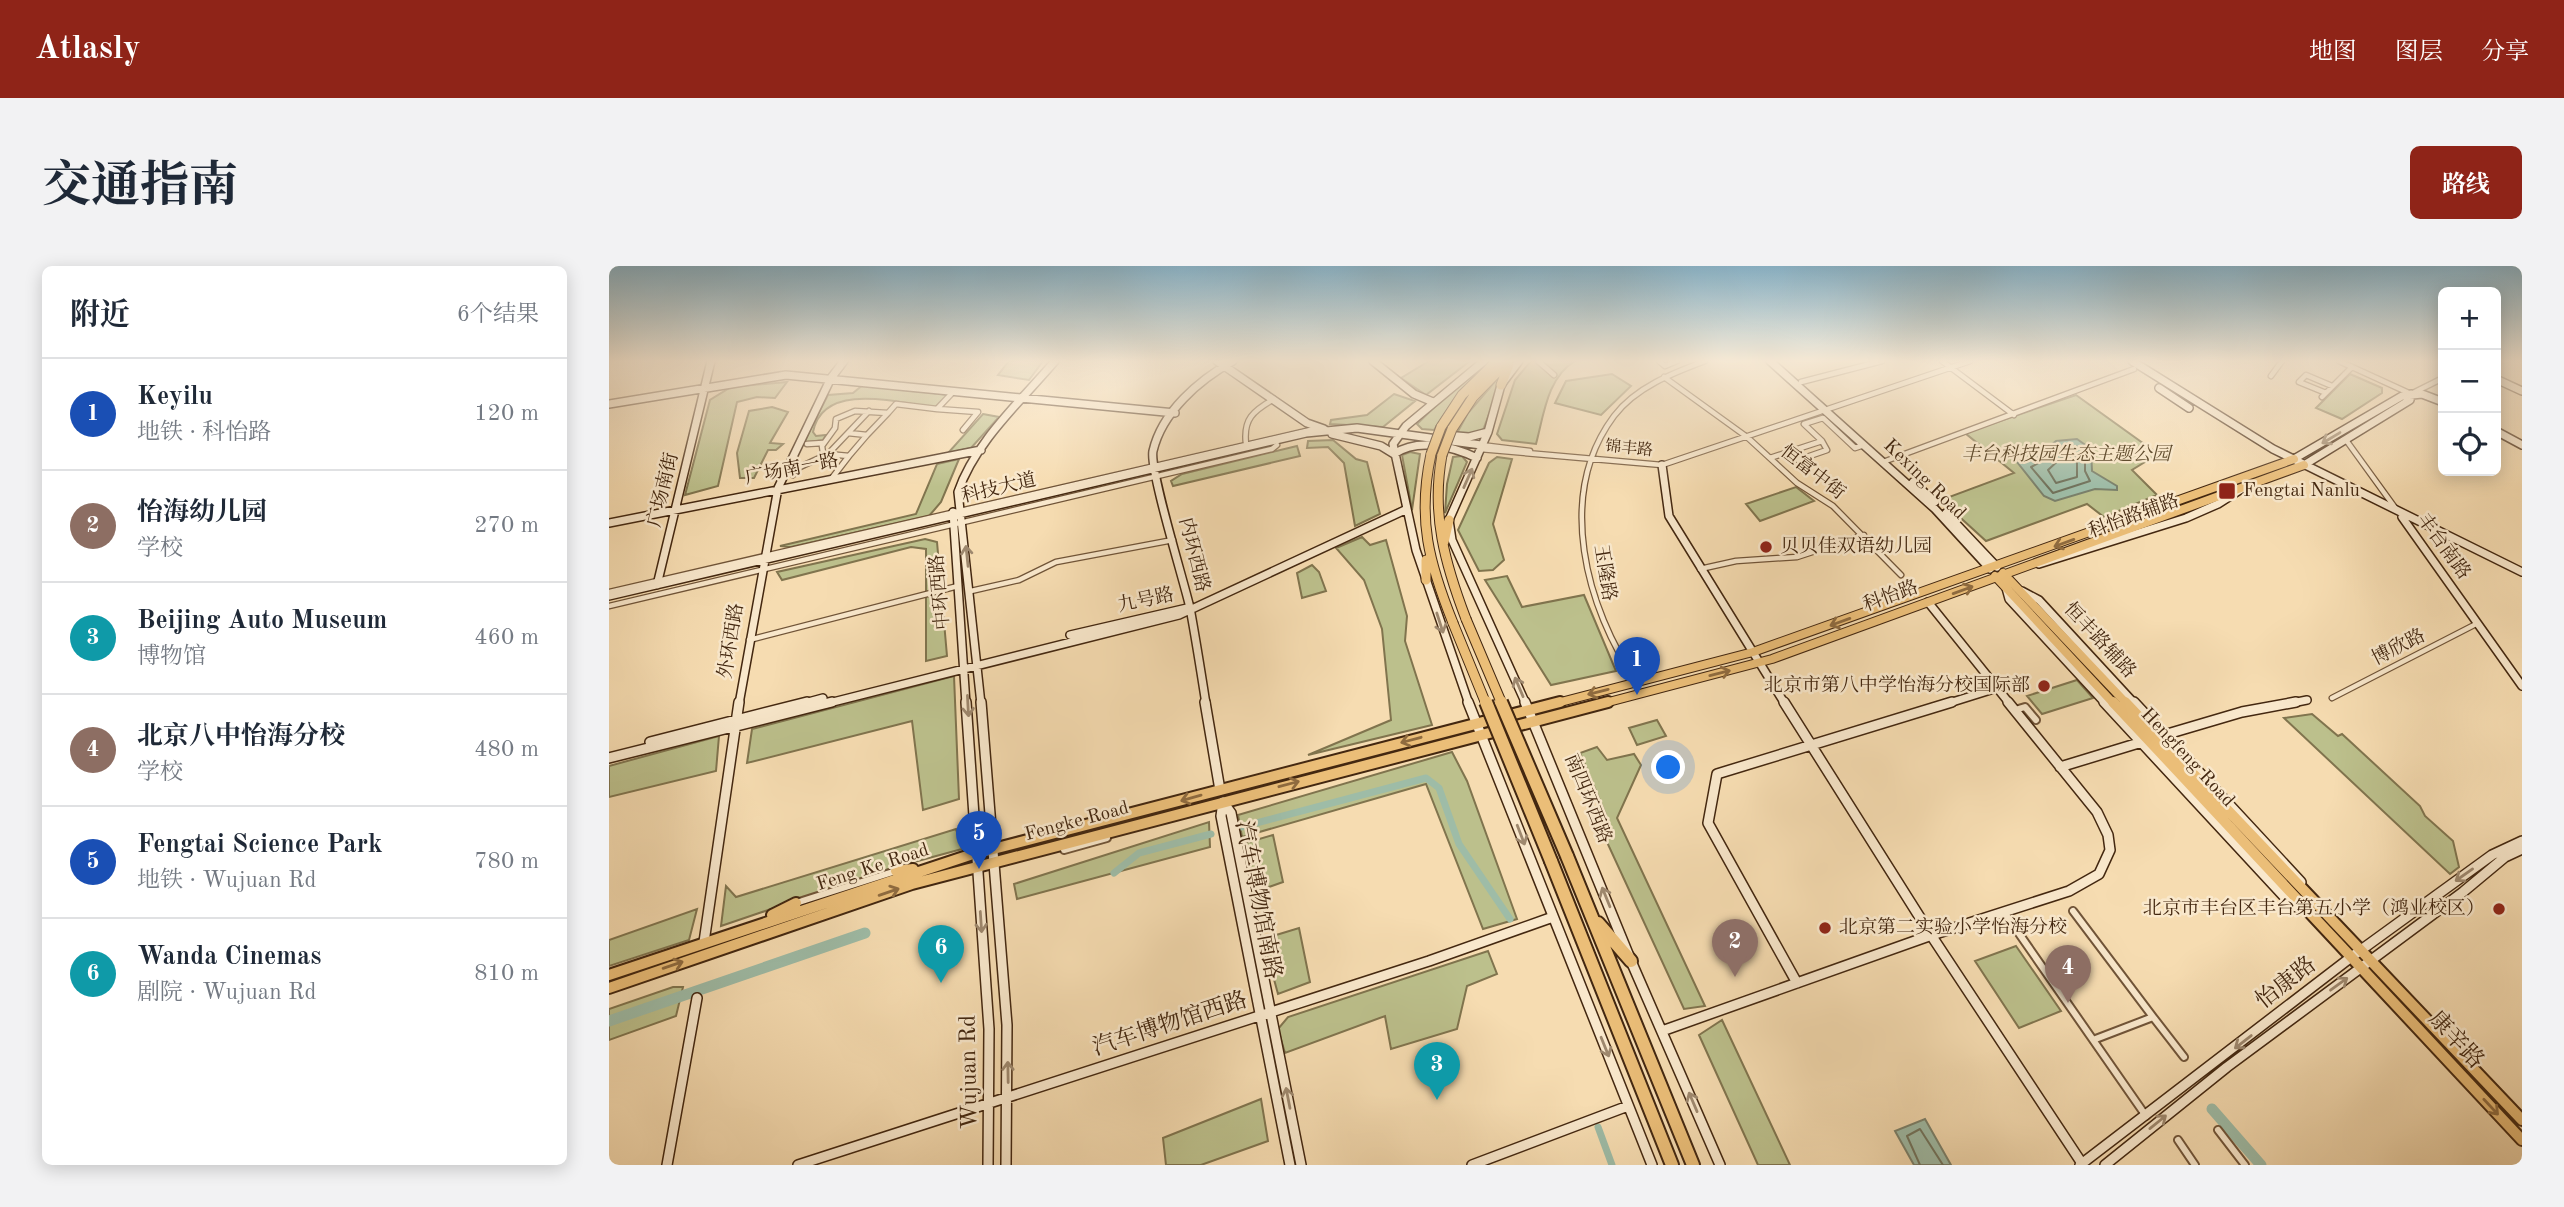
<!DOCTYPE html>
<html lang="zh">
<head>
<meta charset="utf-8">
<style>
	:root { --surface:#fff; --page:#f2f2f3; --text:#1f2937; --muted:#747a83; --line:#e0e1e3; --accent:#8f2418 }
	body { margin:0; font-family:"Old Standard TT","Noto Serif SC",serif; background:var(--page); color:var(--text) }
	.controls { position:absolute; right:21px; top:21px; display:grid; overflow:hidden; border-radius:10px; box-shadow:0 4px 18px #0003 }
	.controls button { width:63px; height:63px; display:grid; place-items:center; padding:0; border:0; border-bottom:2px solid var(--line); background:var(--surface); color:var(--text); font:35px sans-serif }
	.you { position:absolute; left:1060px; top:502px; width:24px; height:24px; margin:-18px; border:5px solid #fff; border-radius:50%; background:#1a73e8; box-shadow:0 0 0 10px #1a73e833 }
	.badge { display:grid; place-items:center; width:46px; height:46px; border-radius:50%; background:var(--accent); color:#fff; font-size:23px; font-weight:700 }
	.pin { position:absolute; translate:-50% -58px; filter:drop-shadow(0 2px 4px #0008) }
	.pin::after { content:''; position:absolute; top:37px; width:24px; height:21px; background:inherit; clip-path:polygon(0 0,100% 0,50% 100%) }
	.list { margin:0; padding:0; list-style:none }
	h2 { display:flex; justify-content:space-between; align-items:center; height:91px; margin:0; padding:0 28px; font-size:30px }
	h2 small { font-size:23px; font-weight:400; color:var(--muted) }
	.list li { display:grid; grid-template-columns:46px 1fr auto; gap:21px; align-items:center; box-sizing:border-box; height:112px; padding:0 28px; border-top:2px solid var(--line) }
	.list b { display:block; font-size:26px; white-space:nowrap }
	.list p { margin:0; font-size:23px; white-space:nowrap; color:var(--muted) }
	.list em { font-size:23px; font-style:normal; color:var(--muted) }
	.icon { flex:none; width:38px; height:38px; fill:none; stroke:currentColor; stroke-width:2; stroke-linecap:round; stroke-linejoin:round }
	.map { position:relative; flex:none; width:1913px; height:899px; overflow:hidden; border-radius:10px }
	header { display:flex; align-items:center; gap:42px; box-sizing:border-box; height:98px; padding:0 35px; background:var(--accent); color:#fff }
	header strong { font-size:33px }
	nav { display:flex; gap:38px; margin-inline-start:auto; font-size:24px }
	.intro { display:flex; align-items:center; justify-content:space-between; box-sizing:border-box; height:168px; padding:0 42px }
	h1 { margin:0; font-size:49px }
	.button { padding:18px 32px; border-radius:10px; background:var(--accent); color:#fff; font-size:24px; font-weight:700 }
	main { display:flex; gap:42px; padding:0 42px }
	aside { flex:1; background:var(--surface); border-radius:10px; box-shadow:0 4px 18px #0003 }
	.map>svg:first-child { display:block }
	.green { fill:#bcc08c; stroke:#80744e; stroke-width:2 }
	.water { fill:#9ebca7; stroke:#7a806b; stroke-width:2 }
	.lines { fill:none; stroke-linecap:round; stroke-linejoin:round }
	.shore { stroke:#70725c; stroke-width:2 }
	.canal { stroke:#9ebca7; stroke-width:7 }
	.river { stroke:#9ebca7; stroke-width:11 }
	.street-far1-casing { stroke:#705438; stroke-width:7 }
	.street-casing { stroke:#705438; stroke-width:10 }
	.secondary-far1-casing { stroke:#432710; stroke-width:10 }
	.secondary-casing { stroke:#432710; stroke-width:12 }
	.primary-far1-casing { stroke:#432710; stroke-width:10 }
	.primary-casing { stroke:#432710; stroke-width:14 }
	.highway-far1-casing { stroke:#432710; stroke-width:11 }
	.highway-casing { stroke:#432710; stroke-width:16 }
	.street-far1 { stroke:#f9e8cc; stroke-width:4.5 }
	.street { stroke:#f9e8cc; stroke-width:6 }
	.secondary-far1 { stroke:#f9e8cc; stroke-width:7 }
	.secondary { stroke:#f9e8cc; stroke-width:9 }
	.primary-far1 { stroke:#ebbe78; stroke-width:8 }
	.primary { stroke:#ebbe78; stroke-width:10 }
	.highway-far1 { stroke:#ebbe78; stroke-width:9 }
	.highway { stroke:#ebbe78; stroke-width:12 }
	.highway-bridge-far1-casing { stroke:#432710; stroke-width:11; stroke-linecap:butt }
	.highway-bridge-casing { stroke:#432710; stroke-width:16; stroke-linecap:butt }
	.highway-bridge-far1 { stroke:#ebbe78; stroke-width:9 }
	.highway-bridge { stroke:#ebbe78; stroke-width:12 }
	.oneway { stroke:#9e886e }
	.oneway2 { stroke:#8f6b3f }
	.poi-dot { fill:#8f2418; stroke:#f9e8cc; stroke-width:2.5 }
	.labels { text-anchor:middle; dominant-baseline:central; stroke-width:5; stroke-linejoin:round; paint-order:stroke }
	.far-street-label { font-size:16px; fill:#432710; stroke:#f9e8cc }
	.park-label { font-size:19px; font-style:italic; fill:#614d2f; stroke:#f9e8cc }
	.street-label { font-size:19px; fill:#432710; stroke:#f9e8cc }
	.poi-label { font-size:19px; fill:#432710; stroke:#f9e8cc; text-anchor:start }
	.near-street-label { font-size:23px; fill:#432710; stroke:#f9e8cc }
</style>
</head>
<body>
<header>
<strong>Atlasly</strong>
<nav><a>地图</a><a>图层</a><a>分享</a></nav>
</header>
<div class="intro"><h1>交通指南</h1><a class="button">路线</a></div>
<main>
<aside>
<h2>附近<small>6个结果</small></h2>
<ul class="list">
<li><span class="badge" style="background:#1a4fb4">1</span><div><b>Keyilu</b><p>地铁 · 科怡路</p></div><em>120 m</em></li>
<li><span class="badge" style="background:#8d6e63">2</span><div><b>怡海幼儿园</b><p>学校</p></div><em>270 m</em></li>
<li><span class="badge" style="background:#0f9aa8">3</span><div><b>Beijing Auto Museum</b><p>博物馆</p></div><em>460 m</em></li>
<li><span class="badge" style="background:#8d6e63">4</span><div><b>北京八中怡海分校</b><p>学校</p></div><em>480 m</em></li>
<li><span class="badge" style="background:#1a4fb4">5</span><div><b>Fengtai Science Park</b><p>地铁 · Wujuan Rd</p></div><em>780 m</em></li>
<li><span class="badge" style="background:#0f9aa8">6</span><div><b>Wanda Cinemas</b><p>剧院 · Wujuan Rd</p></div><em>810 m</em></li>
</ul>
</aside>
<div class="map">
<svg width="1913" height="899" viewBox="0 0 1913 899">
	<rect width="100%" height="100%" fill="#f6dcb1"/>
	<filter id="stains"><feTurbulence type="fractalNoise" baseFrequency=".00286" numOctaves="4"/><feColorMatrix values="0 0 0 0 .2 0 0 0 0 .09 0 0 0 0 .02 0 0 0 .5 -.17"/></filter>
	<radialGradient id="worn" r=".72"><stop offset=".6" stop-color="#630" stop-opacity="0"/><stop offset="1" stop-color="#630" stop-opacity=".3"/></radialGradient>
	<!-- green -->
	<path class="green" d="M400 95H434L420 114 389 109Z
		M820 95H861L817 129 792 112Z
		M922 95H966C938 112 935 148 927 178L893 174 888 168 906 114Z
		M876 100 851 125 825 164 813 163 808 158 840 127Z
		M897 103 874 164 862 169 848 167 859 147Z
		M1003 108 1022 120 992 149 946 137 957 115Z
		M1741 108 1773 122V127L1733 153 1707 142Z
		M178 116 166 132 148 131 128 136 109 220 76 229 101 134 122 121Z
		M255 118 339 129 326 142C291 137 214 114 204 166L207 170 217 169 214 174 194 177 219 129 244 127Z
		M785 128 806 135 774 161 721 158 722 154 758 149Z
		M1467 129 1549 188 1523 204 1548 229 1495 251 1478 238 1377 275 1332 234 1405 207 1356 167Z
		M163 141 179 146 161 177 174 178 167 184H159L145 212H131L128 187 140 145Z
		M374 148 390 151 362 182 339 187Z
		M724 174 747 193 758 196 771 248 746 260 735 197 719 181 698 182 699 175Z
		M688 180 691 190 564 220 562 215 573 208Z
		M801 186 811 188 803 244 793 189Z
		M853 190 858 196 836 247 838 218 844 191Z
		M888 191 903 193 884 258 895 294 884 304 870 305 849 264 880 197Z
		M350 193 332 236 320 250 182 281 171 280 307 248 328 198Z
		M1187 221 1205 235 1151 255 1137 238Z
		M753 271 761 279 777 274 798 350 796 375 823 459 699 489 782 454 773 363 755 314 727 282Z
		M316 273 328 276 338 390 317 395V283L302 281 173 314 168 306Z
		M703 299 710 306 717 325 693 332 688 307Z
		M898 310 913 341 975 329 1007 405 942 419 876 314Z
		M345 410 350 533 314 544 303 455 138 497 143 463Z
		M1468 414 1484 432 1433 448 1418 430Z
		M1703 448 1729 470 1733 468 1811 540 1816 550 1844 575 1850 601 1841 608 1675 452Z
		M1048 454 1057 470 1028 479 1020 462Z
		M110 470 107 505 0 531V500Z
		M988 481 998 494 1025 488 1032 499 1008 552 1096 740 1075 743 997 574V549L971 487Z
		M843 486 858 515 908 653 874 663 817 518 633 571 629 549Z
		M600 556 601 581 408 633 405 618Z
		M347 563 353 583 283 602 112 660 117 620 127 631Z
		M664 569 674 616 643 627 630 579Z
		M88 643 80 674 0 700V674Z
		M690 662 701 716 669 728 654 673Z
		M1407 680 1452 745 1410 762 1366 695Z
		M879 685 888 708 858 720 848 763 782 783 776 750 676 787 669 763 679 751Z
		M64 721H74L67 750 0 774V743Z
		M1113 754 1181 899H1149L1090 769Z
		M652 833 659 875 592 899H557L554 872Z"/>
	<!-- water -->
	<path class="water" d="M1468 173 1482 183 1483 205 1508 220V224L1486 223 1446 235 1435 230 1408 196 1420 191 1426 193 1447 175Z
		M1316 853 1342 899H1305L1286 865Z"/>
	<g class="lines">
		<!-- shore -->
		<path class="shore" d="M1467 180 1476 186V205L1481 215 1444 227 1422 201C1439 193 1448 182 1467 180Z
			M1465 189 1468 192V211L1447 217 1439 204 1453 191Z
			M1311 899 1298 870 1311 863 1334 899"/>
		<!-- canal -->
		<path class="canal" d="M632 561 817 512 830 522 850 578 901 653
			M505 607 530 587 602 568
			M989 861 1003 899"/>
		<!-- river -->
		<path class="river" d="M0 755 256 667
			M1603 843 1652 899"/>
		<!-- street-far1 casing -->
		<g class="street-far1-casing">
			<path id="street-far1" d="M929 95 945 109
				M1050 95 1056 100 1068 95
				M1333 95 1405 149
				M1730 95 1802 128 1834 112
				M1662 110 1673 95
				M1055 111 1138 171 1188 217 1224 240 1292 309
				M1192 116 1273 95
				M1717 127 1690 116 1697 109 1723 120
				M1713 131 1743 101
				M328 143 369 146 354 164
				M279 147 287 138 328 143 344 126
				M239 167 258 169 240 190 219 188Z
				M239 167 260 145
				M1737 174 1787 243
				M198 178 214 177
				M637 178C634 153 644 145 665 133
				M872 179 921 185
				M871 183 1053 199 1361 95
				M1180 186 1189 194 1218 184 1213 175
				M1161 192 1213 175 1195 158 1214 152 1246 182 1255 179
				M1274 196 1525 103
				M184 209 191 201 219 188 214 187 213 180 226 162 227 153 246 145 279 147 258 169
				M223 212 240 190
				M1091 303 1127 295 1188 291 1255 269
				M362 325 410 314 447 296 564 274
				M0 326 710 162
				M0 340 663 183 668 179
				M140 374 349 320
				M1028 416C977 342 946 229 1005 150 1027 121 1064 107 1096 95
				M1723 432 1869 357"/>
		</g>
		<!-- street casing -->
		<g class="street-casing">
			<path id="street" d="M1406 444 1416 441 1427 454
				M455 584 498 572
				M187 637 287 605
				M1464 645 1544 751 1484 774
				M1395 646 1537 850
				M1544 751 1575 791
				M1609 864 1636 899
				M1569 874 1586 899"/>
		</g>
		<!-- secondary-far1 casing -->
		<g class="secondary-far1-casing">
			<path id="secondary-far1" d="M608 95 698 157 715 163
				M764 95 805 128 824 136
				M910 95 892 119 879 166 840 254 843 274 917 438
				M1161 95 1326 243 1381 303
				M1523 95 1664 183 1913 306
				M1887 113 1913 125
				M1550 122 1580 142
				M0 138 177 109 566 147
				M1887 165 1913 179
				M723 168 772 180 785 188C809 172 843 180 868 192
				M836 169 860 171 879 166
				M1685 193 1793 130 1813 128 1834 136
				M1053 199 1060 250 1176 438
				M1695 199 1801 134 1802 128
				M1304 216 1326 236
				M344 246 357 438
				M1337 247 1388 301
				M1793 251 1913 420
				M0 257 372 184
				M1430 298 1577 252 1609 238 1634 222
				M48 319 102 95
				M1397 322 1400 333 1497 438
				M1413 325 1430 334 1526 438
				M0 330 697 167 748 162 872 179
				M1319 336 1401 438
				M461 369 578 342
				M130 438 169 222 222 112 235 95
				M192 438 214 432
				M216 438 570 349 796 244
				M372 438 349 226C366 176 412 135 446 95
				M597 438C592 406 587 374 581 342 575 315 540 203 544 185 553 146 590 114 624 95
				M860 438 807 284 784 178 797 160 875 95
				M1337 438 1388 422
				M1678 438 1698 434"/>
		</g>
		<!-- secondary casing -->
		<g class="secondary-casing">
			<path id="secondary" d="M357 436 380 763 379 899
				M372 436 398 759 397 899
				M596 436 611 524
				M859 436 1043 899
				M916 436 1022 695 1111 899
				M1175 436 1322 669 1474 899
				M1495 436 1684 640 1697 644
				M1525 436 1692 616
				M1555 469 1633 446 1687 436
				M41 476 198 436
				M0 492 223 436
				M1451 501 1533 476
				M614 536 622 547 692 899
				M614 536 612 550 681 899
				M95 676 130 436
				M1188 717 1099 557 1108 508 1343 436
				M1053 765 1320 670 1460 625 1490 608 1501 584 1499 569 1488 546 1399 436
				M58 899 88 732
				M189 899 820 695 944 651
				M863 899 1019 840
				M1471 899 1741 692 1883 589 1913 575
				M1496 899 1618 801 1854 626 1896 591 1913 583"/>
		</g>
		<!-- primary-far1 casing -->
		<g class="primary-far1-casing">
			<path id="primary-far1" d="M1394 307 1518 438
				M1386 310 1505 438
				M944 438 1144 386 1685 193
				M992 438 1163 393 1695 199"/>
		</g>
		<!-- primary casing -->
		<g class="primary-casing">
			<path id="primary" d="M1504 436 1913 874
				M1516 436 1913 854
				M287 605 304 603
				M163 649 187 637
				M0 709 361 589 951 436
				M0 722 303 618 999 436"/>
		</g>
		<!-- highway-far1 casing -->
		<g class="highway-far1-casing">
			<path id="highway-far1" d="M892 119 900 99
				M832 161 853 129 888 95
				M843 163 864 131 899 95
				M822 188C808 253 820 297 844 357
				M833 189C822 248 836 298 857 353
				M835 276 840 254
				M817 294V314"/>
		</g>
		<!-- highway casing -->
		<g class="highway-casing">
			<path id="highway" d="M958 590 1084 899
				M942 595 1063 899
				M989 657 1022 695"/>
		</g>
		<!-- street-far1 -->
		<use href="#street-far1" class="street-far1"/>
		<!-- street -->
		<use href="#street" class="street"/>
		<!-- secondary-far1 -->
		<use href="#secondary-far1" class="secondary-far1"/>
		<!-- secondary -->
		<use href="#secondary" class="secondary"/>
		<!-- primary-far1 -->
		<use href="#primary-far1" class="primary-far1"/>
		<!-- primary -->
		<use href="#primary" class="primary"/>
		<!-- highway-far1 -->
		<use href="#highway-far1" class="highway-far1"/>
		<!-- highway -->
		<use href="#highway" class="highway"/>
		<!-- highway-bridge-far1 casing -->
		<g class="highway-bridge-far1-casing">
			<path id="highway-bridge-far1" d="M822 188 832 161
				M833 189 843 163
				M857 353 893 438
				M844 357 877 438"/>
		</g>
		<!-- highway-bridge casing -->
		<g class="highway-bridge-casing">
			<path id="highway-bridge" d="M877 436 942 595
				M892 436 958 590"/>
		</g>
		<!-- highway-bridge-far1 -->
		<use href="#highway-bridge-far1" class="highway-bridge-far1"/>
		<!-- highway-bridge -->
		<use href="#highway-bridge" class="highway-bridge"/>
	</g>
	<!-- one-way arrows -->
	<defs><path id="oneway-shaft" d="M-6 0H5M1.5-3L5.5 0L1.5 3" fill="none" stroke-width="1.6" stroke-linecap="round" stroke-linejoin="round" transform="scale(1.75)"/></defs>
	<g class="oneway">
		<use href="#oneway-shaft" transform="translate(1722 172) rotate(149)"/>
		<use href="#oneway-shaft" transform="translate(859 212) rotate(-66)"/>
		<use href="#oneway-shaft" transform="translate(358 290) rotate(-96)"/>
		<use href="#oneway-shaft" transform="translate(831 357) rotate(72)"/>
		<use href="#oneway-shaft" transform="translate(910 421) rotate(-113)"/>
		<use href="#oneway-shaft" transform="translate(359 440) rotate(87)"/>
		<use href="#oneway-shaft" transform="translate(912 569) rotate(69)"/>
		<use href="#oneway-shaft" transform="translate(1855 609) rotate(145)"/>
		<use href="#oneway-shaft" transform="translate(997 631) rotate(-112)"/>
		<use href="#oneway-shaft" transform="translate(372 656) rotate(86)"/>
		<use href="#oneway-shaft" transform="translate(1730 718) rotate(-36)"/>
		<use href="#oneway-shaft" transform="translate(1634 776) rotate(142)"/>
		<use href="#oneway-shaft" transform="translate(996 781) rotate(68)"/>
		<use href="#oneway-shaft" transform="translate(399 806) rotate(-91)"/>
		<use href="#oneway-shaft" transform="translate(679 832) rotate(-101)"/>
		<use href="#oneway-shaft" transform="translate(1084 836) rotate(-113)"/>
		<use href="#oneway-shaft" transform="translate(1549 856) rotate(-39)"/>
	</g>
	<g class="oneway2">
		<use href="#oneway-shaft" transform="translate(1455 277) rotate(160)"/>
		<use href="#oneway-shaft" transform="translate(1354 324) rotate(-20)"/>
		<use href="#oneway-shaft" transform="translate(1231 356) rotate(160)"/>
		<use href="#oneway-shaft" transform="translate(1111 407) rotate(-14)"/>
		<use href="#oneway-shaft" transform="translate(989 426) rotate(166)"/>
		<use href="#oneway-shaft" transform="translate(802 474) rotate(165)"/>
		<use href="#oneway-shaft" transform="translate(680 518) rotate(-15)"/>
		<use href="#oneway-shaft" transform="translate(582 532) rotate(164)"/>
		<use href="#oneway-shaft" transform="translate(280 626) rotate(-19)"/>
		<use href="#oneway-shaft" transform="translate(64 699) rotate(-19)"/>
		<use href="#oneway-shaft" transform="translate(1882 841) rotate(47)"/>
	</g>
	<!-- sky -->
	<linearGradient id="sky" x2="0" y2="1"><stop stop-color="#8ab7ce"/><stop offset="0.43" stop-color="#fbefdc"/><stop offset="1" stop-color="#fbefdc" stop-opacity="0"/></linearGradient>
	<rect width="1913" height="221" fill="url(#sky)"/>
	<!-- markers -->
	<g class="poi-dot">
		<rect x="1609" y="216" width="18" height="18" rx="3.5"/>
		<circle cx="1157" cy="281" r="7"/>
		<circle cx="1435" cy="420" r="7"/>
		<circle cx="1890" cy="643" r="7"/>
		<circle cx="1216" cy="662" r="7"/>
	</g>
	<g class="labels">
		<!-- far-street labels -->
		<g class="far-street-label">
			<text transform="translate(1020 183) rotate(6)">锦丰路</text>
		</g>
		<!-- park labels -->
		<g class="park-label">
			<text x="1457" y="189">丰台科技园生态主题公园</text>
		</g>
		<!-- street labels -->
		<g class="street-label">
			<text transform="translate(183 204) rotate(-11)">广场南一路</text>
			<text transform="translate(1203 207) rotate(38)">恒富中街</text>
			<text transform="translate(1315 214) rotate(44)">Kexing Road</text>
			<text transform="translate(390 223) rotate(-13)">科技大道</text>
			<text transform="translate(55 224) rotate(-76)">广场南街</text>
			<text transform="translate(1525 251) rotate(-20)">科怡路辅路</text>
			<text transform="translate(1834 281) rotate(54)">丰台南路</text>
			<text transform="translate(584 289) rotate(76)">内环西路</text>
			<text transform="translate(995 307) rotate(81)">玉隆路</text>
			<text transform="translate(332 326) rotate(-95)">中环西路</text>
			<text transform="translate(1282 331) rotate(-20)">科怡路</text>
			<text transform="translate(537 335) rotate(-12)">九号路</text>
			<text transform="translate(123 375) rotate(-81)">外环西路</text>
			<text transform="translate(1490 375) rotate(47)">恒丰路辅路</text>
			<text transform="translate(1790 382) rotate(-27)">博欣路</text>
			<text transform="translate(1578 492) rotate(47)">Hengfeng Road</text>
			<text transform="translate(978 533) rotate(68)">南四环西路</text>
			<text transform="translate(468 556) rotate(-15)">Fengke Road</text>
			<text transform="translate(264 602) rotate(-18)">Feng Ke Road</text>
		</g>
		<!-- poi labels -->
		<g class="poi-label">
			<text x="1634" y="225">Fengtai Nanlu</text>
			<text x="1171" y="281">贝贝佳双语幼儿园</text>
			<text x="1421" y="420" text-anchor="end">北京市第八中学怡海分校国际部</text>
			<text x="1876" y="643" text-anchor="end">北京市丰台区丰台第五小学（鸿业校区）</text>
			<text x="1230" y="662">北京第二实验小学怡海分校</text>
		</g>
		<!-- near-street labels -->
		<g class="near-street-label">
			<text transform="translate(649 634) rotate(79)">汽车博物馆南路</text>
			<text transform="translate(1677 717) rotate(-38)">怡康路</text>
			<text transform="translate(561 758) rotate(-18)">汽车博物馆西路</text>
			<text transform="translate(1847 774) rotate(47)">康辛路</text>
			<text transform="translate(360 806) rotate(-91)">Wujuan Rd</text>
		</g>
	</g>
	<rect width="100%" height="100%" filter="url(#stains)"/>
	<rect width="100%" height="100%" fill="url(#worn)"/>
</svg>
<div class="controls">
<button>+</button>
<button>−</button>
<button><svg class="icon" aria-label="locate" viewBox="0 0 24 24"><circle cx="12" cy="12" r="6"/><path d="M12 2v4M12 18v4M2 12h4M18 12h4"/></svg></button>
</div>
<div class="you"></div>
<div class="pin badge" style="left:1028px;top:429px;background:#1a4fb4">1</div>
<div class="pin badge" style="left:1126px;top:711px;background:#8d6e63">2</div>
<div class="pin badge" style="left:828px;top:834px;background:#0f9aa8">3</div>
<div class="pin badge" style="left:1459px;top:737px;background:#8d6e63">4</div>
<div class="pin badge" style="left:370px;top:603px;background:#1a4fb4">5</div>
<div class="pin badge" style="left:332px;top:717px;background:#0f9aa8">6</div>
</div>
</main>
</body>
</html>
